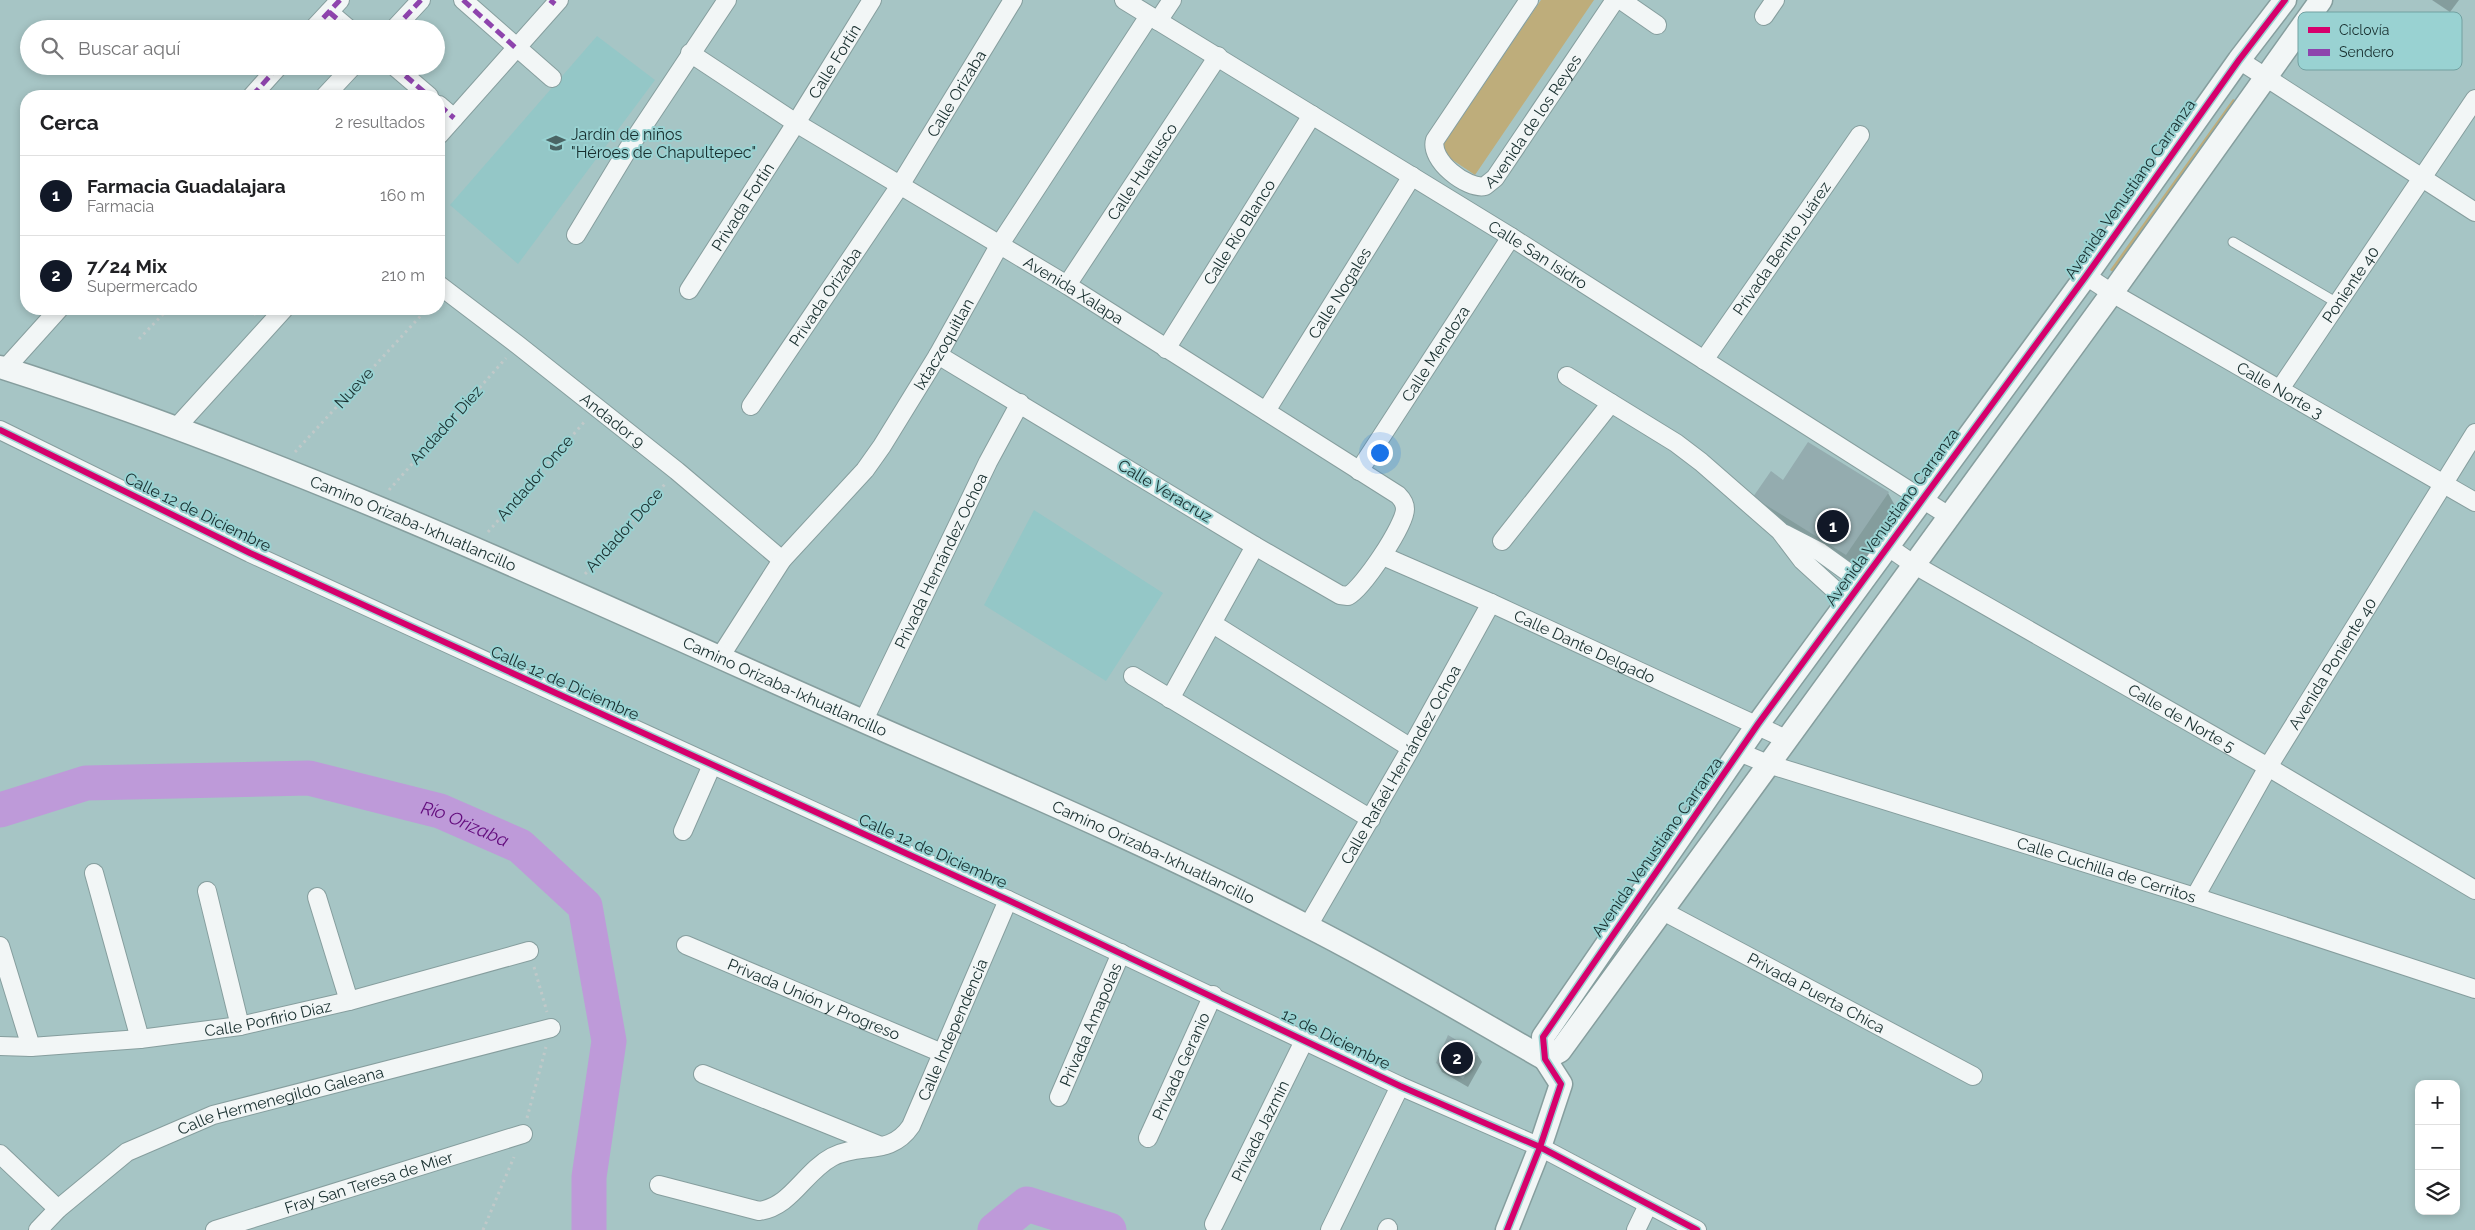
<!DOCTYPE html>
<html lang="es">
<head>
<meta charset="utf-8">
<style>
	:root { --surface:#fff; --page:#f2f2f2; --text:#202124; --muted:#757577; --line:#e0e0e0; --accent:#111827 }
	body { margin:0; font-family:Raleway,sans-serif; background:var(--page); color:var(--text) }
	.controls { position:absolute; right:15px; bottom:15px; display:grid; overflow:hidden; border-radius:10px; box-shadow:0 2px 8px #0003 }
	.controls button { width:45px; height:45px; display:grid; place-items:center; padding:0; border:0; border-bottom:1px solid var(--line); background:var(--surface); color:var(--text); font:25px sans-serif }
	.you { position:absolute; left:1379px; top:452px; width:18px; height:18px; margin:-12px; border:4px solid #fff; border-radius:50%; background:#1a73e8; box-shadow:0 0 0 8px #1a73e833 }
	.badge { display:grid; place-items:center; width:32px; height:32px; border-radius:50%; background:var(--accent); color:#fff; font-size:16px; font-weight:700 }
	.pin { position:absolute; translate:-50% -50%; border:2px solid #fff; box-shadow:0 1px 5px #0006 }
	.list { margin:0; padding:0; list-style:none }
	h2 { display:flex; justify-content:space-between; align-items:center; height:65px; margin:0; padding:0 20px; font-size:21px }
	h2 small { font-size:16px; font-weight:400; color:var(--muted) }
	.list li { display:grid; grid-template-columns:32px 1fr auto; gap:15px; align-items:center; box-sizing:border-box; height:80px; padding:0 20px; border-top:1px solid var(--line) }
	.list b { display:block; font-size:19px; white-space:nowrap }
	.list p { margin:0; font-size:16px; white-space:nowrap; color:var(--muted) }
	.list em { font-size:16px; font-style:normal; color:var(--muted) }
	.icon { flex:none; width:28px; height:28px; fill:none; stroke:currentColor; stroke-width:2; stroke-linecap:round; stroke-linejoin:round }
	.map { position:relative; flex:none; width:2475px; height:1230px; overflow:hidden }
	.search { position:absolute; background:var(--surface); box-shadow:0 2px 8px #0003; left:20px; top:20px; width:425px; height:55px; display:flex; align-items:center; gap:12px; box-sizing:border-box; padding:0 18px; border-radius:28px; color:var(--muted); font-size:19px }
	.panel { position:absolute; background:var(--surface); box-shadow:0 2px 8px #0003; left:20px; top:90px; width:425px; height:225px; border-radius:20px }
	.map>svg:first-child { display:block }
	.built { fill:#94c7c7 }
	.green { fill:#bead7b }
	.shadow { fill:#0003 }
	.lines { fill:none; stroke-linecap:round; stroke-linejoin:round }
	.river { stroke:#be9ad9; stroke-width:35 }
	.building { fill:#94acaf }
	.service-casing { stroke:#869e9e; stroke-width:11 }
	.minor-casing { stroke:#869e9e; stroke-width:20 }
	.tertiary-casing { stroke:#869e9e; stroke-width:25 }
	.path { stroke:#c0c9c9; stroke-width:3; stroke-dasharray:2.5 4; stroke-linecap:butt }
	.service { stroke:#f2f6f6; stroke-width:9 }
	.minor { stroke:#f2f6f6; stroke-width:18 }
	.tertiary { stroke:#f2f6f6; stroke-width:22 }
	.quiet { stroke:#8e44ad; stroke-width:5; stroke-dasharray:10 5; stroke-linecap:butt }
	.cycleway-casing { stroke:#99d2d2; stroke-width:9 }
	.cycleway { stroke:#d6006c; stroke-width:6 }
	.labels { text-anchor:middle; dominant-baseline:central; stroke-width:4; stroke-linejoin:round; paint-order:stroke }
	.street-label { font-size:16px; fill:#182f2f; stroke:#99d2d2 }
	.poi-label { font-size:16px; fill:#182f2f; stroke:#99d2d2; text-anchor:start }
	.water-label { font-size:18px; font-style:italic; fill:#630c7d; stroke:#99d2d2 }
	.key { fill:#99d2d2; stroke:#72a1a1; stroke-width:1 }
	.key-label { font-size:14px; fill:#182f2f }
</style>
</head>
<body>
<div class="map">
<svg width="2475" height="1230" viewBox="0 0 2475 1230">
	<rect width="100%" height="100%" fill="#a6c5c5"/>
	<!-- built -->
	<path class="built" d="M597 36 655 80 518 264 450 205Z
		M1034 510 1163 593 1106 681 984 605Z"/>
	<!-- green -->
	<path class="green" d="M1541 0H1594L1475 175 1439 151Z
		M2233 99 2237 101 2113 272 2110 270Z"/>
	<!-- shadow -->
	<path class="shadow" d="M2432 0H2459L2450 12Z
		M1783 482 1888 493 1898 511 1856 572 1765 514 1755 497Z
		M1477 1054 1482 1062 1468 1087 1442 1072 1437 1063Z"/>
	<g class="lines">
		<!-- river -->
		<g class="river">
			<path id="s1" d="M0 810 86 783 309 778 440 811 520 846 585 906 609 1041 589 1177V1230"/>
			<path d="M995 1230 1027 1204 1109 1230"/>
		</g>
	</g>
	<!-- building -->
	<path class="building" d="M1808 442 1889 492 1846 555 1753 497 1771 471 1783 480Z
		M1448 1035 1478 1053 1463 1079 1436 1063Z"/>
	<g class="lines">
		<!-- service casing -->
		<g class="service-casing">
			<path id="service" d="M2233 242 2339 304"/>
		</g>
		<!-- minor casing -->
		<g class="minor-casing">
			<g id="minor">
				<path d="M463 0 552 78"/>
				<path id="s2" d="M1124 0 1511 237 1949 516"/>
				<path id="s3" d="M1529 0 1435 140C1429 160 1467 190 1485 186L1495 178 1615 0"/>
				<path d="M1621 0 1657 25"/>
				<path d="M329 12 349 29"/>
				<path d="M1764 16 1775 0"/>
				<path d="M1158 21 1172 0"/>
				<path d="M313 29 340 0"/>
				<path d="M394 29 421 0"/>
				<path id="s4" d="M690 53 796 123 1067 285 1398 495C1402 499 1405 503 1405 509 1405 525 1363 588 1348 596L1340 595 1255 546 938 355"/>
				<path d="M2239 60 2475 212"/>
				<path d="M394 66 429 96"/>
				<path d="M252 96 279 66"/>
				<path d="M325 96 353 66"/>
				<path d="M439 105 454 118"/>
				<path d="M439 135 559 0"/>
				<path d="M576 235 628 149 727 0"/>
				<path id="s5" d="M2086 276 2112 293 2475 502"/>
				<path id="s6" d="M439 285 518 345 677 471 782 560"/>
				<path id="s7" d="M1067 285 1218 56"/>
				<path id="s8" d="M689 290 796 123 872 0"/>
				<path id="s9" d="M1166 349 1312 115"/>
				<path id="s10" d="M1704 360 1860 135"/>
				<path d="M5 369 59 309"/>
				<path d="M1567 376 1676 443 1701 462 1780 531 1802 560 1848 602"/>
				<path id="s11" d="M2280 389 2475 99"/>
				<path id="s12" d="M751 406 899 187 1013 0"/>
				<path id="s13" d="M1266 411 1412 176"/>
				<path d="M175 429 284 309"/>
				<path d="M0 430 250 553 1008 900 1400 1086 1540 1147 1697 1230"/>
				<path id="s14" d="M1359 471 1511 237"/>
				<path d="M1785 534 1820 552 1863 583"/>
				<path d="M1502 541 1611 403"/>
				<path id="s15" d="M1887 546 1913 564 2268 767 2475 890"/>
				<path id="s16" d="M1383 556 1491 603 1786 739"/>
				<path d="M1213 624 1411 748"/>
				<path id="s17" d="M720 657 782 560 865 470 882 446 938 355 1000 244 1149 16"/>
				<path d="M1133 676 1371 819"/>
				<path d="M1170 699 1255 546"/>
				<path id="s18" d="M863 722 988 462 1020 403"/>
				<path id="s19" d="M1739 752 1768 764 2195 897 2475 989"/>
				<path d="M683 831 712 765"/>
				<path d="M94 873 140 1039"/>
				<path d="M207 891 240 1026"/>
				<path d="M317 897 349 1001"/>
				<path id="s20" d="M2195 897 2268 767 2475 433"/>
				<path id="s21" d="M1661 910 1973 1076"/>
				<path id="s22" d="M1308 926 1411 748 1491 603"/>
				<path id="s23" d="M686 945 942 1053"/>
				<path d="M0 946 31 1047"/>
				<path id="s24" d="M0 1046 31 1047 140 1039 240 1026 349 1001 529 951"/>
				<path d="M703 1074 881 1146"/>
				<path id="s25" d="M1059 1097 1121 953"/>
				<path id="s26" d="M1148 1138 1213 995"/>
				<path d="M0 1154 58 1209"/>
				<path id="s27" d="M659 1185 759 1211C791 1207 804 1172 832 1157 861 1142 890 1157 911 1126L1008 900"/>
				<path id="s28" d="M1214 1224 1305 1039"/>
				<path id="s29" d="M38 1230 58 1209 127 1152 213 1115 551 1028"/>
				<path id="s30" d="M215 1230 523 1134"/>
				<path d="M1330 1230 1400 1086"/>
				<path d="M1387 1230 1388 1228"/>
				<path d="M1636 1230 1648 1205"/>
			</g>
		</g>
		<!-- tertiary casing -->
		<g class="tertiary-casing">
			<g id="tertiary">
				<path id="s31" d="M0 367C260 450 509 562 757 674 941 757 1128 833 1307 926 1388 967 1466 1014 1545 1059"/>
				<path d="M1545 1059 1560 1051 2112 293 2321 0"/>
				<path d="M1507 1230 1540 1147 1561 1084 1545 1059 1543 1037 1758 724 2086 276 2239 60 2285 0"/>
			</g>
		</g>
		<!-- path -->
		<path class="path" d="M249 309 256 315
			M139 339 168 309
			M295 452 427 309
			M389 490 506 358
			M488 532 586 420
			M585 574 666 483
			M534 967 547 1012
			M527 1118 546 1047
			M483 1230 514 1157"/>
		<!-- service -->
		<use href="#service" class="service"/>
		<!-- minor -->
		<use href="#minor" class="minor"/>
		<!-- tertiary -->
		<use href="#tertiary" class="tertiary"/>
		<!-- quiet -->
		<path class="quiet" d="M463 0 517 49
			M550 0 555 4
			M329 12 349 29
			M313 29 340 0
			M394 29 421 0
			M394 66 429 96
			M252 96 279 66
			M439 105 454 118"/>
		<!-- cycleway casing -->
		<g class="cycleway-casing">
			<path id="cycleway" d="M0 430 250 553 1008 900 1400 1086 1540 1147 1697 1230
				M1507 1230 1540 1147 1561 1084 1545 1059 1543 1037 1758 724 2086 276 2239 60 2285 0"/>
		</g>
		<!-- cycleway -->
		<use href="#cycleway" class="cycleway"/>
	</g>
	<!-- icons -->
	<defs>
		<g id="school-bare" transform="scale(1.5)"><path d="M0-5L7-2L0 1L-7-2ZM-4 1L0 2.5L4 1V4Q0 6-4 4Z" fill="#4a6464" stroke="#99d2d2" stroke-width="2.5" paint-order="stroke"/></g>
	</defs>
	<g fill-rule="evenodd">
		<use href="#school-bare" x="556" y="143"/>
	</g>
	<g class="labels">
		<!-- street labels -->
		<g class="street-label">
			<text stroke="none"><textPath href="#s8" startOffset="271">Calle Fortín</textPath></text>
			<text stroke="none"><textPath href="#s12" startOffset="374">Calle Orizaba</textPath></text>
			<text stroke="none"><textPath href="#s3" startOffset="325">Avenida de los Reyes</textPath></text>
			<text stroke="none"><textPath href="#s7" startOffset="136">Calle Huatusco</textPath></text>
			<text transform="translate(2130 189) rotate(-55)">Avenida Venustiano Carranza</text>
			<text stroke="none"><textPath href="#s8" startOffset="99">Privada Fortín</textPath></text>
			<text stroke="none"><textPath href="#s9" startOffset="138">Calle Río Blanco</textPath></text>
			<text stroke="none"><textPath href="#s10" startOffset="136">Privada Benito Juárez</textPath></text>
			<text stroke="none"><textPath href="#s2" startOffset="486">Calle San Isidro</textPath></text>
			<text stroke="none"><textPath href="#s11" startOffset="126">Poniente 40</textPath></text>
			<text stroke="none"><textPath href="#s4" startOffset="451">Avenida Xalapa</textPath></text>
			<text stroke="none"><textPath href="#s13" startOffset="139">Calle Nogales</textPath></text>
			<text stroke="none"><textPath href="#s12" startOffset="132">Privada Orizaba</textPath></text>
			<text stroke="none"><textPath href="#s17" startOffset="386">Ixtaczoquitlan</textPath></text>
			<text stroke="none"><textPath href="#s14" startOffset="140">Calle Mendoza</textPath></text>
			<text transform="translate(354 388) rotate(-47)">Nueve</text>
			<text stroke="none"><textPath href="#s5" startOffset="225">Calle Norte 3</textPath></text>
			<text stroke="none"><textPath href="#s6" startOffset="220">Andador 9</textPath></text>
			<text transform="translate(446 425) rotate(-48)">Andador Diez</text>
			<text transform="translate(535 478) rotate(-49)">Andador Once</text>
			<text transform="translate(1165 491) rotate(31)">Calle Veracruz</text>
			<text transform="translate(198 512) rotate(26)">Calle 12 de Diciembre</text>
			<text transform="translate(1892 517) rotate(-54)">Avenida Venustiano Carranza</text>
			<text stroke="none"><textPath href="#s31" startOffset="442">Camino Orizaba-Ixhuatlancillo</textPath></text>
			<text transform="translate(624 530) rotate(-48)">Andador Doce</text>
			<text stroke="none"><textPath href="#s18" startOffset="179">Privada Hernández Ochoa</textPath></text>
			<text stroke="none"><textPath href="#s16" startOffset="221">Calle Dante Delgado</textPath></text>
			<text stroke="none"><textPath href="#s20" startOffset="271">Avenida Poniente 40</textPath></text>
			<text transform="translate(565 683) rotate(24)">Calle 12 de Diciembre</text>
			<text stroke="none"><textPath href="#s31" startOffset="848">Camino Orizaba-Ixhuatlancillo</textPath></text>
			<text stroke="none"><textPath href="#s15" startOffset="341">Calle de Norte 5</textPath></text>
			<text stroke="none"><textPath href="#s22" startOffset="186">Calle Rafaél Hernández Ochoa</textPath></text>
			<text transform="translate(1657 847) rotate(-55)">Avenida Venustiano Carranza</text>
			<text transform="translate(933 851) rotate(24)">Calle 12 de Diciembre</text>
			<text stroke="none"><textPath href="#s31" startOffset="1252">Camino Orizaba-Ixhuatlancillo</textPath></text>
			<text stroke="none"><textPath href="#s19" startOffset="386">Calle Cuchilla de Cerritos</textPath></text>
			<text stroke="none"><textPath href="#s21" startOffset="176">Privada Puerta Chica</textPath></text>
			<text stroke="none"><textPath href="#s23" startOffset="139">Privada Unión y Progreso</textPath></text>
			<text stroke="none"><textPath href="#s24" startOffset="270">Calle Porfirio Díaz</textPath></text>
			<text stroke="none"><textPath href="#s25" startOffset="79">Privada Amapolas</textPath></text>
			<text stroke="none"><textPath href="#s27" startOffset="388">Calle Independencia</textPath></text>
			<text transform="translate(1336 1039) rotate(26)">12 de Diciembre</text>
			<text stroke="none"><textPath href="#s26" startOffset="79">Privada Geranio</textPath></text>
			<text stroke="none"><textPath href="#s29" startOffset="281">Calle Hermenegildo Galeana</textPath></text>
			<text stroke="none"><textPath href="#s28" startOffset="104">Privada Jazmín</textPath></text>
			<text stroke="none"><textPath href="#s30" startOffset="161">Fray San Teresa de Mier</textPath></text>
		</g>
		<!-- poi labels -->
		<g class="poi-label">
			<text x="571" y="134">Jardín de niños<tspan x="571" dy="18">"Héroes de Chapultepec"</tspan></text>
		</g>
		<!-- water labels -->
		<g class="water-label">
			<text stroke="none"><textPath href="#s1" startOffset="476">Río Orizaba</textPath></text>
		</g>
	</g>
	<!-- legend -->
	<rect x="2298" y="12" width="164" height="58" rx="8" class="key"/>
	<rect x="2308" y="27" width="22" height="6" fill="#d6006c"/>
	<rect x="2308" y="49" width="22" height="7" fill="#8e44ad"/>
	<g class="key-label">
		<text x="2339" y="35">Ciclovía</text>
		<text x="2339" y="57">Sendero</text>
	</g>
</svg>
<div class="controls">
<button>+</button>
<button>−</button>
<button><svg class="icon" aria-label="layers" viewBox="0 0 24 24"><path d="M12 4l9 5-9 5-9-5zM3 14l9 5 9-5"/></svg></button>
</div>
<div class="you"></div>
<div class="pin badge" style="left:1833px;top:526px">1</div>
<div class="pin badge" style="left:1457px;top:1058px">2</div>
<div class="search"><svg class="icon" aria-label="search" viewBox="0 0 24 24"><circle cx="10" cy="10" r="6"/><path d="M15 15l6 6"/></svg>Buscar aquí</div>
<section class="panel">
<h2>Cerca<small>2 resultados</small></h2>
<ul class="list">
<li><span class="badge">1</span><div><b>Farmacia Guadalajara</b><p>Farmacia</p></div><em>160 m</em></li>
<li><span class="badge">2</span><div><b>7/24 Mix</b><p>Supermercado</p></div><em>210 m</em></li>
</ul>
</section>
</div>
</body>
</html>
